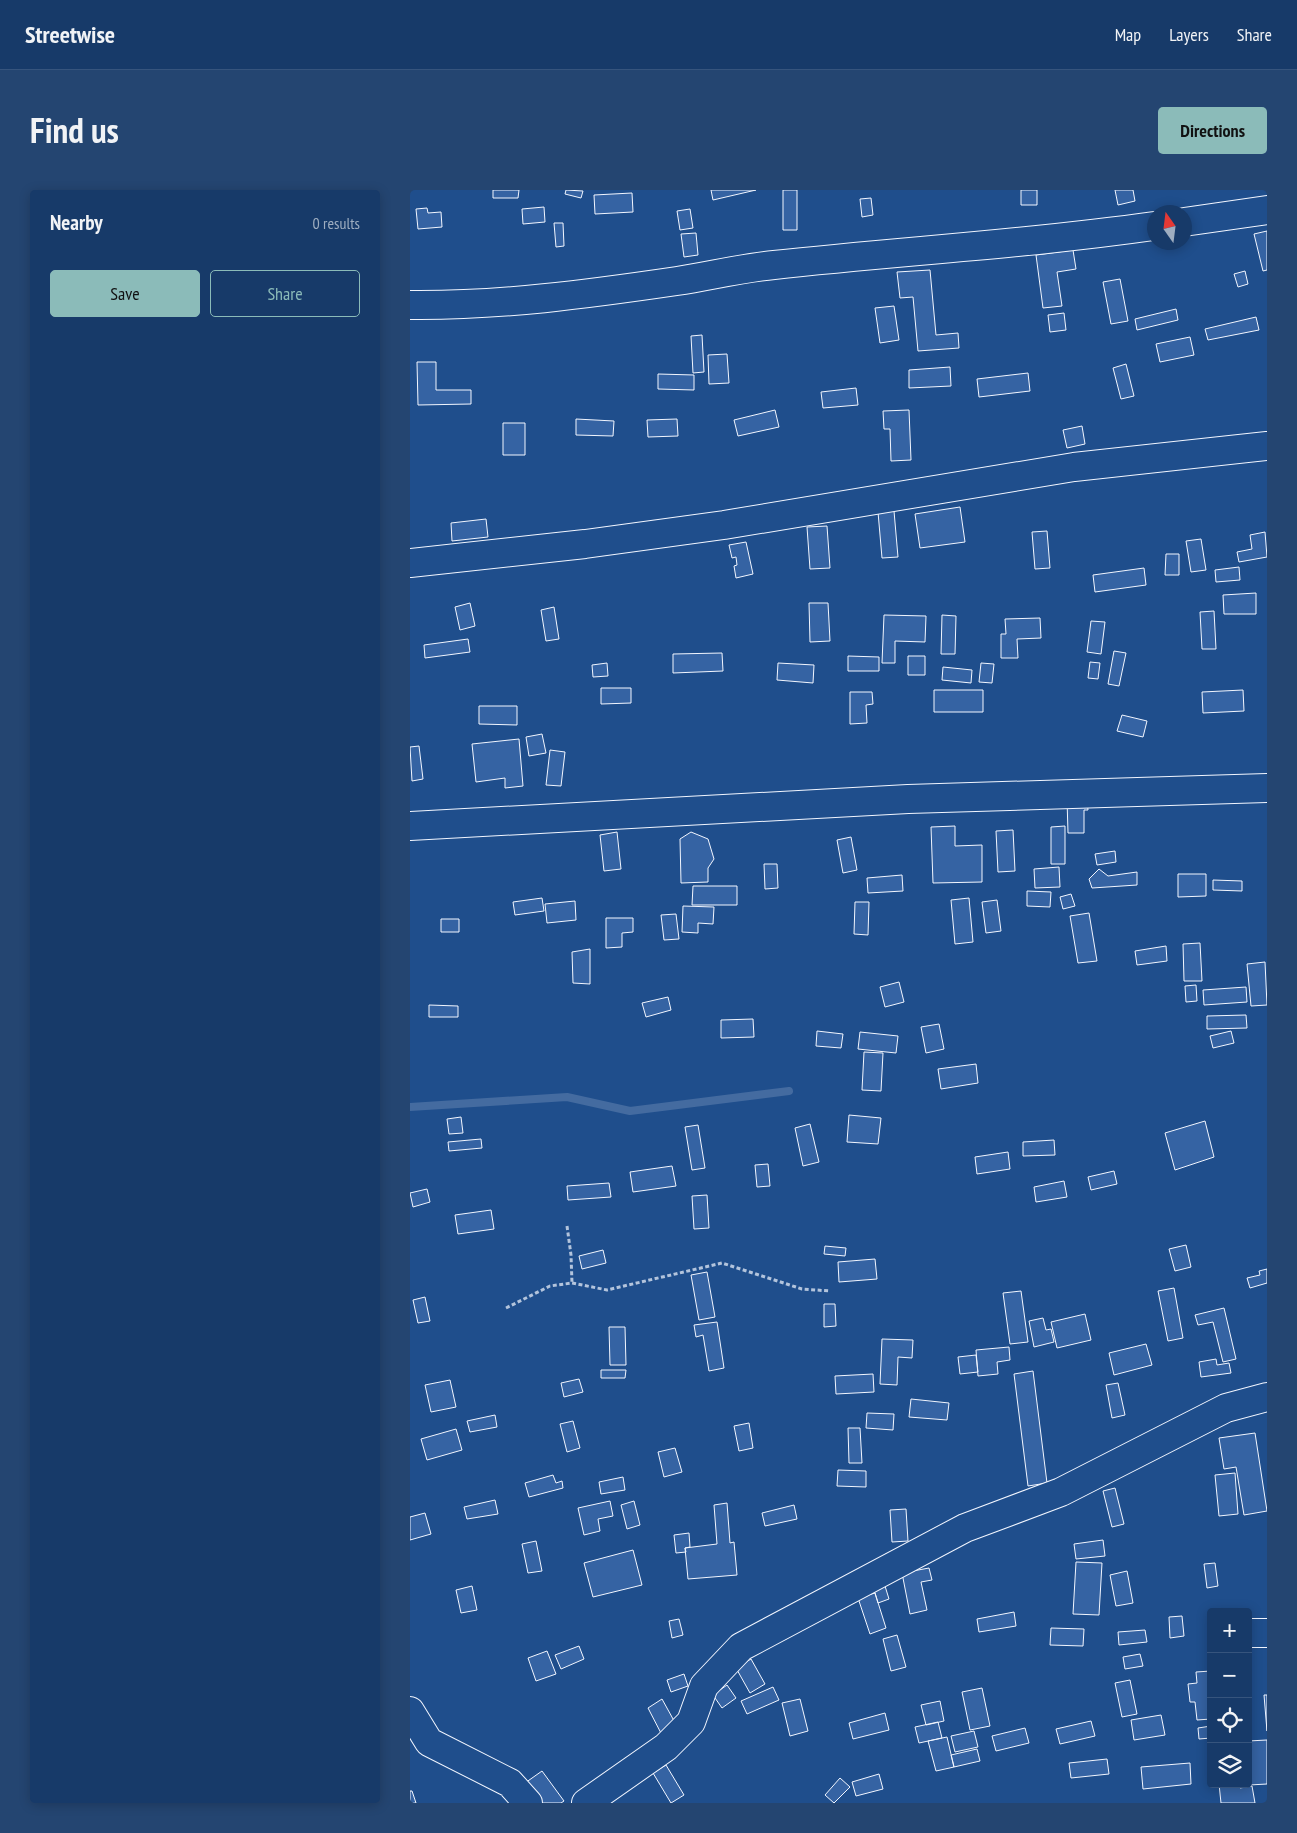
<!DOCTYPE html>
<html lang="en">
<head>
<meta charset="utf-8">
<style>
	:root { --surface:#173a69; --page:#244571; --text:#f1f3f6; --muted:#9eadc0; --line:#36547d; --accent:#8bbbb9 }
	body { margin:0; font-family:"PT Sans Narrow",sans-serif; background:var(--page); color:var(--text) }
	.controls { position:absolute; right:15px; bottom:15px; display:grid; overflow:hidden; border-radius:5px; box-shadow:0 2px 12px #0003 }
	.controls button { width:45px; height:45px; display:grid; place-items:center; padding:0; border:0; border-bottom:1px solid var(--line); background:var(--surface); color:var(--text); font:25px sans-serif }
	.compass { position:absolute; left:737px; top:15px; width:45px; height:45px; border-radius:50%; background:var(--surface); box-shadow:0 2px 12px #0003; rotate:346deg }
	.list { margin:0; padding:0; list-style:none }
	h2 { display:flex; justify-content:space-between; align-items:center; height:65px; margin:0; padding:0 20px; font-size:21px }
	h2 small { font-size:16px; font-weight:400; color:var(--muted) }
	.actions { display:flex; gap:10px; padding:15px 20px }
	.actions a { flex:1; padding:11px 0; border:1px solid var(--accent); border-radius:5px; text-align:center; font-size:18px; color:var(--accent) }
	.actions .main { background:var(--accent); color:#111 }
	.icon { flex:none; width:28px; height:28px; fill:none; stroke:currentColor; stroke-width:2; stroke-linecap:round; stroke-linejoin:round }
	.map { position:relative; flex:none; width:857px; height:1613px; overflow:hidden; border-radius:5px }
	header { display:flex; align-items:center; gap:30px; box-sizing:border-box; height:70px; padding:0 25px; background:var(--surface); border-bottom:1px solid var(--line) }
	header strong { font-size:24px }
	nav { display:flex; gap:28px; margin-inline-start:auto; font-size:18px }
	.intro { display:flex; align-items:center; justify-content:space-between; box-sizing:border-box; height:120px; padding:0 30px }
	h1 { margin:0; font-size:35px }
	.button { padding:12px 22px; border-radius:5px; background:var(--accent); color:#111; font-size:18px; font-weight:700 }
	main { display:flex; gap:30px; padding:0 30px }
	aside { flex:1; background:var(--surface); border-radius:5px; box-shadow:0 2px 12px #0003 }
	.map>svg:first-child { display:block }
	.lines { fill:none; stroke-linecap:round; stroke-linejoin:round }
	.stream { stroke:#446ba0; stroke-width:8 }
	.building { fill:#3563a3; stroke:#f2f6ff }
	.minor-casing { stroke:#f2f6ff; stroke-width:30 }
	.path { stroke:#b3c4dc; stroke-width:3; stroke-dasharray:4 2.5; stroke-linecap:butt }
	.minor { stroke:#1f4e8c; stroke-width:28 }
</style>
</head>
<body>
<header>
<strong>Streetwise</strong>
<nav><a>Map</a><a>Layers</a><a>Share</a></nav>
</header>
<div class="intro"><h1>Find us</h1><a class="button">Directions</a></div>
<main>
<aside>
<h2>Nearby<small>0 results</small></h2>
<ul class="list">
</ul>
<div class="actions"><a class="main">Save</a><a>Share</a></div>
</aside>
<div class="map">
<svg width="857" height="1613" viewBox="0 0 857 1613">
	<rect width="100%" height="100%" fill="#1f4e8c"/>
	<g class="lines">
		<!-- stream -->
		<path class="stream" d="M0 917 157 907 220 921 379 901"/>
	</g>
	<!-- building -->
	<path class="building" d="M83 0H109L108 8H83Z
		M156 0 173 1 171 8 155 4Z
		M301 0H346L303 10Z
		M373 0H387V40H373Z
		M611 0H627V15H611Z
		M705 0H723L725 11 708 15Z
		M222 3 223 22 185 24 184 5Z
		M461 8 463 25 452 27 450 9Z
		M134 17 135 32 113 34 112 19Z
		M17 18 18 23 31 22 32 37 8 39 6 19Z
		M280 19 283 38 270 40 267 21Z
		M144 33H153L154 56 146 57Z
		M857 41V80L853 81 844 44Z
		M286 43 288 65 274 67 271 44Z
		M663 60 666 79 647 82 652 116 633 118 626 65Z
		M520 80 526 145 548 143 549 158 508 161 503 107 490 108 487 82Z
		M835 81 838 94 828 97 824 84Z
		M710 89 718 131 701 134 693 92Z
		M484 116 489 150 470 153 465 118Z
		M766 119 768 130 727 140 725 129Z
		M654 123 656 140 640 142 638 125Z
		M846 127 849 140 798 150 795 139Z
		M292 145 294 182 283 183 281 146Z
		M780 147 784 165 750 172 746 154Z
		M317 164 319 193 299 194 298 165Z
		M7 172H26V200H61V214L8 215Z
		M716 174 724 206 711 209 703 178Z
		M540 177 541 196 499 198V180Z
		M618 183 620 201 569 207 567 189Z
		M248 184 284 185V200L248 199Z
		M446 198 448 215 413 218 411 202Z
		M365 220 369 237 328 246 324 230Z
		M499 220 501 270 481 271 480 239H474L473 221Z
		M166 229 204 231 203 246 166 245Z
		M267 229 268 246 238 247 237 230Z
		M93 233H115V265H93Z
		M672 236 675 254 657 258 653 240Z
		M550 317 555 352 510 358 505 324Z
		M484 321 488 367 472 368 468 322Z
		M76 329 78 347 42 351 41 333Z
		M417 336 420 378 400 379 397 337Z
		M637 341 640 378 625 379 622 342Z
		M855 342 857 367 829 372 827 362 842 359 840 345Z
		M791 349 796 380 781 382 776 351Z
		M336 352 343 384 326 388 324 376 327 375 326 367 322 368 319 355Z
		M756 364H769V385H755Z
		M829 377 830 390 806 392 805 380Z
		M734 378 736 395 685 402 683 385Z
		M846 403V424H814L813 405Z
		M60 413 65 436 50 440 45 417Z
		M399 413H418L420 451 400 452Z
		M144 417 149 449 136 451 131 420Z
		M804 421 806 459H792L790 422Z
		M474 425 516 426 515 452 485 451V473H472Z
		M532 425 546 426 545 464H531Z
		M630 428 631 448 607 449 608 468H591V444H596L595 429Z
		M681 431 695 432 691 464 677 462Z
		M58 449 60 462 15 468 14 455Z
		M704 461 716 463 709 496 698 494Z
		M312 463 313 481 263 483V464Z
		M438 466 469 467V481H438Z
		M498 466H515V485H498Z
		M680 472 690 473 688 489 678 488Z
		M197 473 198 486 183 487 182 475Z
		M368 473 404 475 403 493 367 490Z
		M571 473 584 474 582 493 569 492Z
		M533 477 562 480 561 493 532 490Z
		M191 498H221V513L191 514Z
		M524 500H573V522H524Z
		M833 500 834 521 793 523 792 502Z
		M440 502H462L463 514 456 515 457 533 440 534Z
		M69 516H107V535L69 534Z
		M712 525 737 531 733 547 707 541Z
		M132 544 136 563 119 566 116 547Z
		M109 549 113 596 95 598V588L66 592 62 554Z
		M9 556 13 589 2 591 0 557Z
		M140 560 155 562 151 596 136 595Z
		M677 608 678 620H674V643H658L657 609Z
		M545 636V656L572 655V692L523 693 521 637Z
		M655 636V674H641V637Z
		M603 640 605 681 588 682 586 641Z
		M207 642 211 679 194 681 190 645Z
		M281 642 298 649 304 669 298 678V692L271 693 270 649Z
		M441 647 447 680 433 683 427 650Z
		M705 661 706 672 687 675 685 664Z
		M354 674H367L368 698 355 699Z
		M649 677 650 697 625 698 624 679Z
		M689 679 698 686 727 682V695L682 698 679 689Z
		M768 684H796V706L768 707Z
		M492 685 493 701 458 703 457 688Z
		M803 690 832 691V701L803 700Z
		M283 696H327V715H282Z
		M617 701 641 702 640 717 617 716Z
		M661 704 665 716 653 719 650 707Z
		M132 708 134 721 105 725 103 712Z
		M559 708 563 752 545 754 541 710Z
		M587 710 591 741 576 743 572 712Z
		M165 711 166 730 137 733 135 714Z
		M445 712H459L458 745 444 744Z
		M273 716 304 717 303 734 288 733V743L272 742Z
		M679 723 687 771 668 773 660 726Z
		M266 724 269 749 254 750 251 725Z
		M196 728H223V742L212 743V757L196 758Z
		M31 729H49V742H31Z
		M790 753 792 791H774L773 754Z
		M756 756 757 771 727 775 725 761Z
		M180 759V794L163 793 162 762Z
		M855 772 857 815 841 816 837 774Z
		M489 792 494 812 475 817 470 797Z
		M786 795 787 811 776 812 775 796Z
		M836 797 837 812 794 815 793 800Z
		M258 807 261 820 236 827 232 813Z
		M19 815 48 816V827H19Z
		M836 825 837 838 797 839V826Z
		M343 829 344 847 311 848V830Z
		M529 834 534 859 516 863 511 837Z
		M407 841 433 844 431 858 406 856Z
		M821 841 824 853 803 858 800 846Z
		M450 842 488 846 486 863 448 859Z
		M454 862 473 863 471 901 452 900Z
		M566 874 568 893 531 899 528 879Z
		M439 925 471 928 468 954 437 952Z
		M51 927 53 943 39 944 37 929Z
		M795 931 804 967 765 980 755 943Z
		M400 934 409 972 393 976 385 938Z
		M288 935 295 978 282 980 275 937Z
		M71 949 72 958 39 961 38 952Z
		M644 950 645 965 613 966V952Z
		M598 962 600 979 567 984 565 967Z
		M358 974 360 996 347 997 345 975Z
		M262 976 266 996 223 1002 220 982Z
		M704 981 707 994 681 1000 678 987Z
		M654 991 657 1007 626 1012 624 997Z
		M199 993 201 1007 158 1010 157 996Z
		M17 999 20 1012 3 1017 0 1003Z
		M297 1005 299 1038 284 1039 282 1006Z
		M81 1020 84 1039 48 1044 45 1025Z
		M776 1055 781 1077 765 1081 759 1059Z
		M415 1056 436 1058 435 1066 414 1064Z
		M193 1060 196 1073 172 1079 169 1066Z
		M465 1069 467 1089 429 1092 428 1072Z
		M857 1079V1093L840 1098 837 1088 850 1085 849 1081Z
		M297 1082 305 1127 289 1130 281 1085Z
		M764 1098 773 1148 758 1151 748 1101Z
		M611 1101 618 1152 600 1154 593 1103Z
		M15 1107 20 1131 8 1133 3 1110Z
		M414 1114H425L426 1136 414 1137Z
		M814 1118 826 1169 813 1172 803 1132 788 1135 785 1125Z
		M675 1124 681 1150 647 1158 641 1132Z
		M633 1128 636 1140 641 1139 644 1152 624 1157 619 1131Z
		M307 1132 314 1178 299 1181 293 1145 286 1147 284 1135Z
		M199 1137H215L216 1175H200Z
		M472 1149 503 1150 502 1168 488 1167 487 1195 470 1194Z
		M736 1154 742 1175 704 1185 699 1163Z
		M599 1157 600 1170 587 1172 588 1184 568 1186 566 1160Z
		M566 1165 568 1182 550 1184 548 1167Z
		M806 1169 807 1175 819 1173 821 1183 791 1187 789 1172Z
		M191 1180H216L215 1188H191Z
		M623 1181 637 1293 618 1296 604 1184Z
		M463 1184 464 1202 426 1204 425 1186Z
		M169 1189 173 1202 154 1207 151 1193Z
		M40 1190 46 1217 21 1222 15 1195Z
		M708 1193 715 1225 702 1228 696 1195Z
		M501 1209 539 1213 537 1230 499 1227Z
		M457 1223 484 1224 483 1240 456 1238Z
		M85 1225 87 1237 60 1242 57 1231Z
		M163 1231 170 1258 157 1262 150 1234Z
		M339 1233 343 1258 329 1261 324 1236Z
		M438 1238H450L452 1273H439Z
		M46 1239 52 1260 17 1270 11 1249Z
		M845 1243 857 1321 834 1325 826 1277 814 1279 809 1248Z
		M265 1258 272 1282 254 1287 248 1262Z
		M428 1280 456 1281V1297L427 1296Z
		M825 1283 828 1324 809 1326 805 1285Z
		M143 1285 146 1293 152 1291 153 1298 119 1307 115 1293Z
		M213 1287 215 1300 191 1304 189 1292Z
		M705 1298 714 1334 702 1337 693 1301Z
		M85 1310 88 1324 57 1329 54 1317Z
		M200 1311 203 1326 188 1329 190 1341 174 1345 168 1318Z
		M224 1311 230 1335 217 1339 211 1315Z
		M317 1313 320 1353 324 1352 327 1385 278 1389 275 1358 307 1354 304 1315Z
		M384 1315 387 1329 355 1336 352 1323Z
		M496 1319 498 1351 482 1352 480 1320Z
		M15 1323 21 1344 0 1350V1327Z
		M279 1343 280 1357 275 1358 276 1362 266 1363 264 1345Z
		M693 1350 695 1366 666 1369 664 1354Z
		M126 1351 132 1381 118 1383 112 1354Z
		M223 1360 232 1395 183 1407 174 1373Z
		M666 1372 692 1373 689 1425 663 1424Z
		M805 1373 808 1396 797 1398 794 1374Z
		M519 1378 522 1390 511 1392 517 1420 500 1424 492 1383Z
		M717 1381 723 1413 706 1416 700 1385Z
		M62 1396 67 1420 51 1423 46 1400Z
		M475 1396 479 1409 468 1413 464 1400Z
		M465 1403 476 1438 460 1444 448 1408Z
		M604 1422 606 1436 569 1442 567 1429Z
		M772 1426 774 1446 760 1448 759 1427Z
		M269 1429 273 1445 262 1448 259 1431Z
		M641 1438 674 1439 673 1456 640 1455Z
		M735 1440 737 1452 709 1455 708 1442Z
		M487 1445 496 1477 481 1481 473 1449Z
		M169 1456 174 1469 151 1479 145 1465Z
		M137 1461 146 1484 126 1491 118 1468Z
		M730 1464 733 1476 715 1479 713 1467Z
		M341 1469 355 1494 340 1503 326 1478Z
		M801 1481V1529L787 1530 785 1512H780L778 1494 787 1493 786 1482Z
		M274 1484 278 1496 261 1502 257 1490Z
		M720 1490 727 1524 712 1527 705 1493Z
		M317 1495 326 1508 312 1518 303 1505Z
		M363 1497 369 1510 337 1524 331 1511Z
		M572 1498 580 1536 560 1540 552 1502Z
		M854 1505H857V1541Z
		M252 1509 268 1538 253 1547 238 1518Z
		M390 1509 398 1541 380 1546 372 1513Z
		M530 1511 534 1531 516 1535 511 1515Z
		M475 1523 479 1540 443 1549 439 1533Z
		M751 1525 755 1545 724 1550 721 1530Z
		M681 1531 685 1546 650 1554 646 1539Z
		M528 1532 532 1548 509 1553 505 1537Z
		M801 1536V1548L789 1549 788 1538Z
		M615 1538 619 1553 586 1561 582 1546Z
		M564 1541 568 1557 545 1562 541 1546Z
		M537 1547 544 1577 526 1581 518 1551Z
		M857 1550V1594L839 1595 838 1551Z
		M567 1559 570 1571 544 1577 541 1565Z
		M697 1569 699 1584 661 1588 659 1573Z
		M780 1573 781 1594 733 1599 731 1577Z
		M256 1575 274 1605 261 1613 243 1583Z
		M132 1581 154 1611 151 1613H129L115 1593Z
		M469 1584 473 1599 446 1606 442 1592Z
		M430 1588 440 1597 424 1613 415 1605Z
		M809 1594H829L830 1598 842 1596 845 1613H811Z
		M0 1601H2L6 1613H0Z"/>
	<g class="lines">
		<!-- minor casing -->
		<g class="minor-casing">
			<path id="minor" d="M774 32 857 20
				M0 115C90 116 178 104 267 91 300 86 332 78 364 75 491 61 618 54 744 36
				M0 373 175 354 314 335 664 277 857 256
				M0 636 498 609 857 598
				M838 1443H857
				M0 1521 19 1552 100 1593 118 1613
				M176 1613 256 1557 281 1532 294 1496 331 1457 555 1338 651 1302 816 1218 857 1207"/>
		</g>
		<!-- path -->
		<path class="path" d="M157 1036 161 1065 162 1093
			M96 1118 140 1096 162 1093 197 1100 312 1073 392 1099 420 1101"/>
		<!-- minor -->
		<use href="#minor" class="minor"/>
	</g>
</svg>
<div class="controls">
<button>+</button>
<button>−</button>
<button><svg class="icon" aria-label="locate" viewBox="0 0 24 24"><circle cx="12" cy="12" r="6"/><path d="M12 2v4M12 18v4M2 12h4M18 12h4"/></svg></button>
<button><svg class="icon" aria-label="layers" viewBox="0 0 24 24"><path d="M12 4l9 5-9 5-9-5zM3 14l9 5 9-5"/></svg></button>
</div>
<svg class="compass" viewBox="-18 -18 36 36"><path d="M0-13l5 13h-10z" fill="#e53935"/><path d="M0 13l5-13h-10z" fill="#9eadc0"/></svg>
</div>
</main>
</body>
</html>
